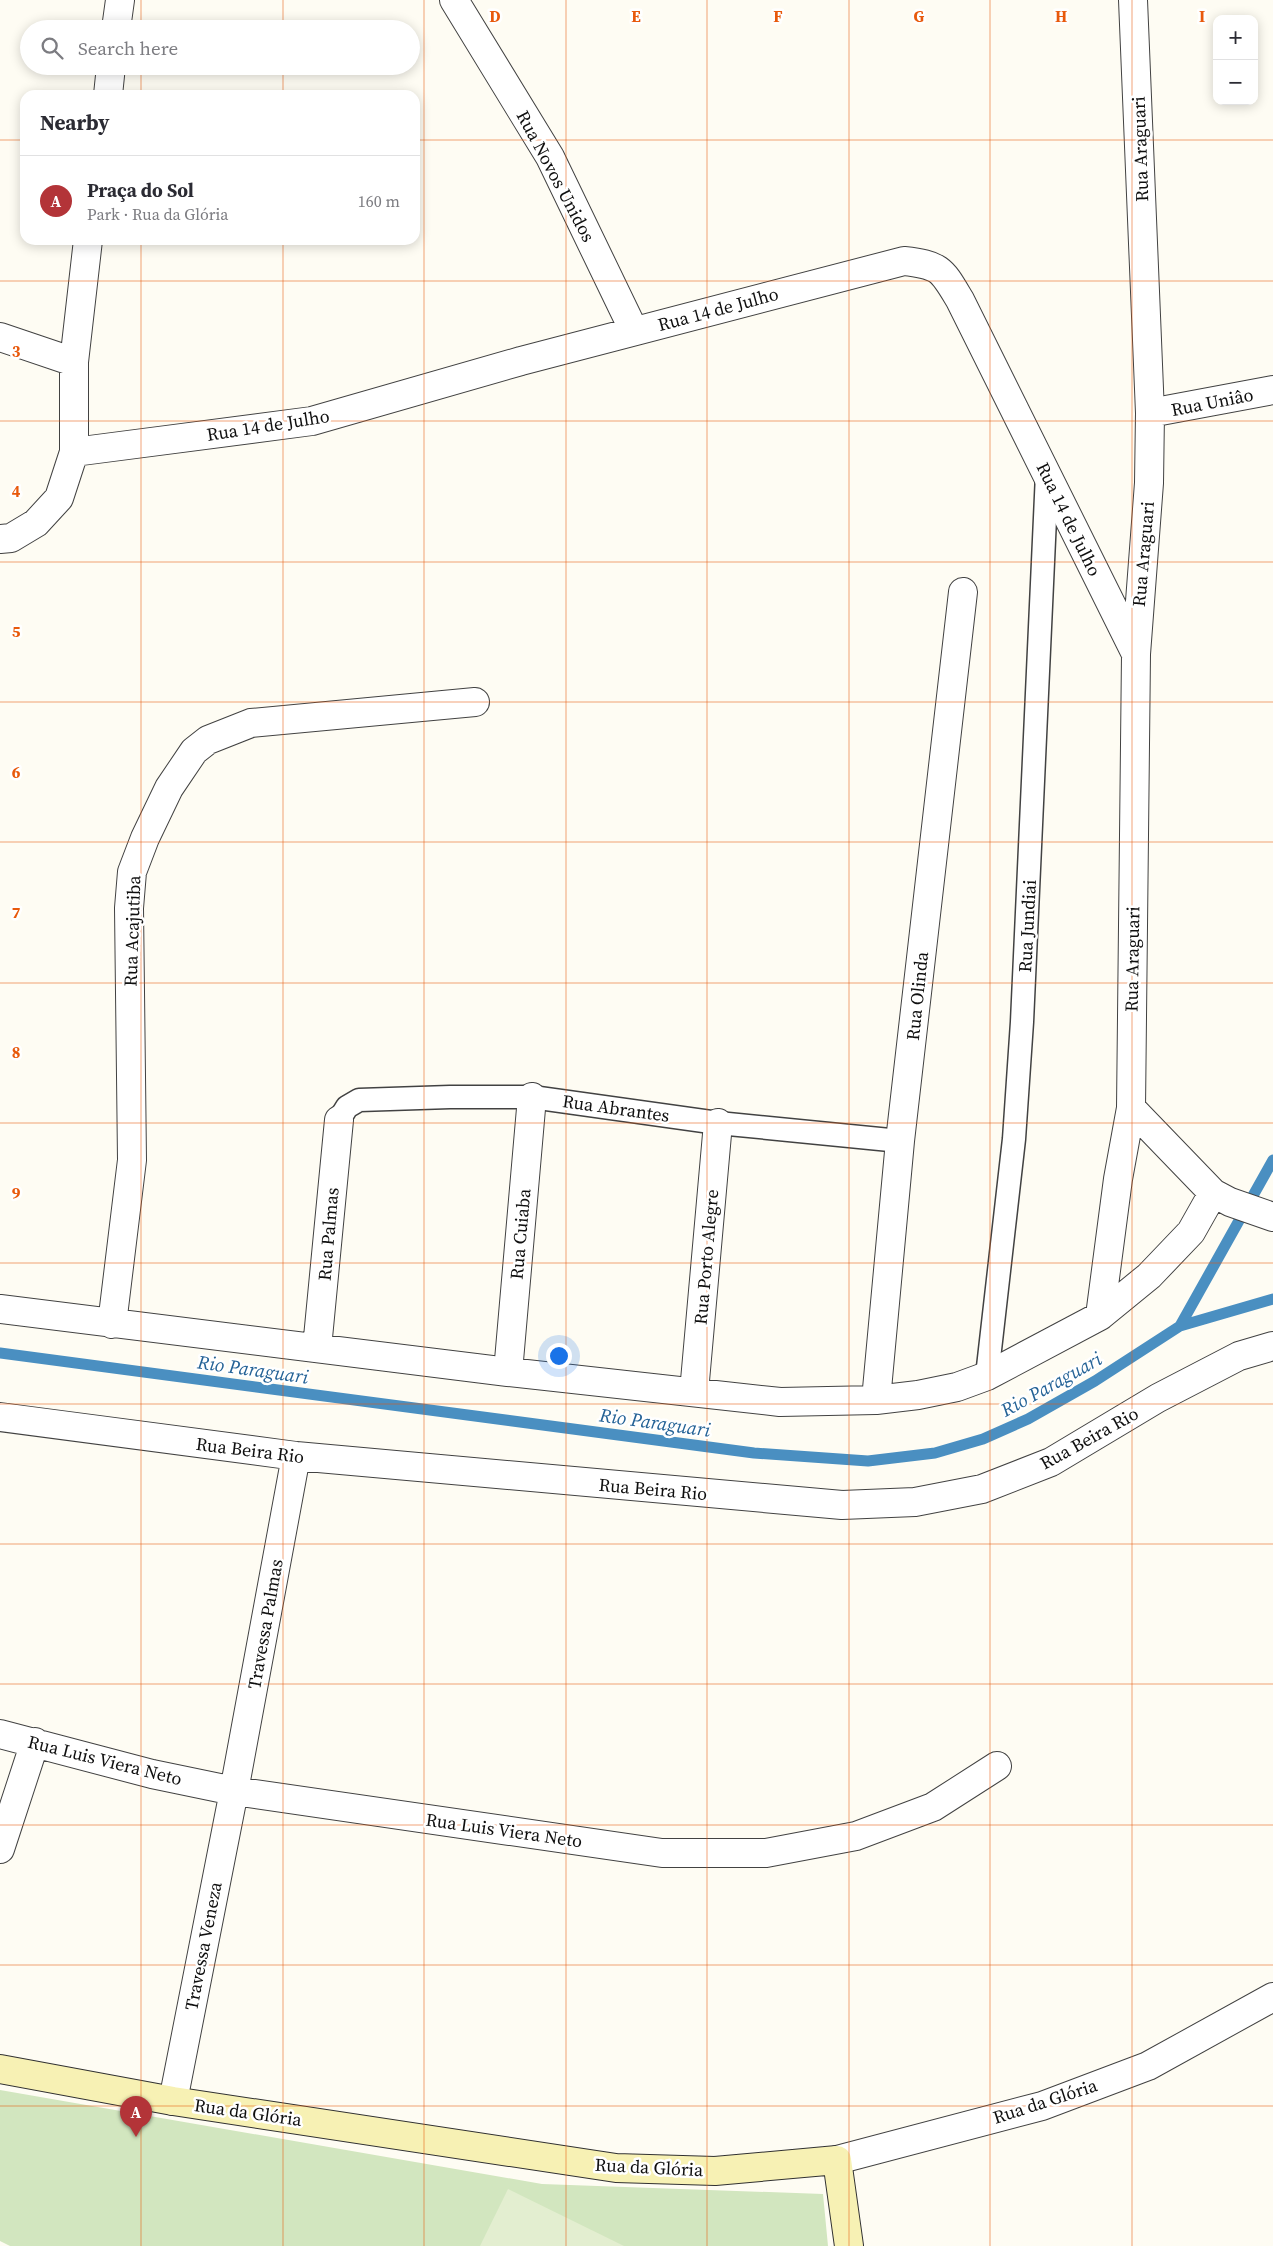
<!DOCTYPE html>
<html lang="en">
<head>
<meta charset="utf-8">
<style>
	:root { --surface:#fff; --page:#f7f7f7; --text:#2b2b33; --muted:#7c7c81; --line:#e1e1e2; --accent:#b33438 }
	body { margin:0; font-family:"Source Serif 4",serif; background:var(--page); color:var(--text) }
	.controls { position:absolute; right:15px; top:15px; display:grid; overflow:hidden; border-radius:10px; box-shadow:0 2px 12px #0003 }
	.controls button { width:45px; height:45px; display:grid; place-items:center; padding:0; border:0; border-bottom:1px solid var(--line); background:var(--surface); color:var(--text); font:25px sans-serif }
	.you { position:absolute; left:558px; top:1355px; width:18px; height:18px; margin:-12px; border:4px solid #fff; border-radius:50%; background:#1a73e8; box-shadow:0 0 0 8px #1a73e833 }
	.badge { display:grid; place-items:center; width:32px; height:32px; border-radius:50%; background:var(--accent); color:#fff; font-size:16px; font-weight:700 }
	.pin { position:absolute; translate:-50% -41px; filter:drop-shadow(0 1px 2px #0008) }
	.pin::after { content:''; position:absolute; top:26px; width:18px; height:15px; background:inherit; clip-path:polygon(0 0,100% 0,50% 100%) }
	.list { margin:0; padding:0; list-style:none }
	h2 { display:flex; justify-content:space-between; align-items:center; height:65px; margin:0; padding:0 20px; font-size:21px }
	h2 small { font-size:16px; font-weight:400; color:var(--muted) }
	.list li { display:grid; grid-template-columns:32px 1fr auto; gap:15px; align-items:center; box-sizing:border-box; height:90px; padding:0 20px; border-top:1px solid var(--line) }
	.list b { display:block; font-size:19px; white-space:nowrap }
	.list p { margin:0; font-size:16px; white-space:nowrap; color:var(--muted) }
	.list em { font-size:16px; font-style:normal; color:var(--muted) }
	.icon { flex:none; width:28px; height:28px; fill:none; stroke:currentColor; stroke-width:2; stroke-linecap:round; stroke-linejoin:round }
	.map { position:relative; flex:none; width:1273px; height:2246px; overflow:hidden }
	.search { position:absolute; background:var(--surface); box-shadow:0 2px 12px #0003; left:20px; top:20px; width:400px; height:55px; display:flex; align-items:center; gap:12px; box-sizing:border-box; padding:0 18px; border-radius:28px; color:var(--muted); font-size:19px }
	.panel { position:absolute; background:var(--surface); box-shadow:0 2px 12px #0003; left:20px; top:90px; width:400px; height:155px; border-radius:15px }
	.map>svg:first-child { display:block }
	.green { fill:#d2e6bf }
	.pitch { fill:#e3eed0 }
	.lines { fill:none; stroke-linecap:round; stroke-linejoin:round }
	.stream { stroke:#4a8fc1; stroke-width:11 }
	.lane-casing { stroke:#424242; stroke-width:25 }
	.street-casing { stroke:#424242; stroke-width:30 }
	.secondary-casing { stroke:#313131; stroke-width:30 }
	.lane { stroke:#fff; stroke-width:22 }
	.street { stroke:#fff; stroke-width:28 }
	.secondary { stroke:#f7f1b4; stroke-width:28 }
	.grid { fill:none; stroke:#e8590c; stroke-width:1; stroke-opacity:0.55 }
	.labels { text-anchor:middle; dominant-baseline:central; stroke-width:5; stroke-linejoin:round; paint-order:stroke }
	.street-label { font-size:18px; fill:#0f0f0f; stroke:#fff }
	.water-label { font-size:19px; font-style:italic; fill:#246296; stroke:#fff }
	.grid-label { font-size:16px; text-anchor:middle; font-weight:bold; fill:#e8590c; stroke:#fff; stroke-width:5; stroke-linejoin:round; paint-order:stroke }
</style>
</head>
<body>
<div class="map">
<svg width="1273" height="2246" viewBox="0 0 1273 2246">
	<rect width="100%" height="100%" fill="#fefcf3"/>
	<!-- green -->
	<path class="green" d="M0 2090 542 2184 823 2194 828 2246H10L0 2241Z"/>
	<!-- pitch -->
	<path class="pitch" d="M508 2189 624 2246H480Z"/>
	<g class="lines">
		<!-- stream -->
		<path class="stream" d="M1180 1326 1273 1160
			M0 1353 754 1453 868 1461 935 1453 983 1439 1028 1419 1095 1381 1180 1326 1273 1299"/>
		<!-- lane casing -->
		<g class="lane-casing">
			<path id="lane" d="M339 1120 347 1107 359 1100 450 1097H532L718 1123 900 1141
				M987 1376 1014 1139 1022 1022 1047 474"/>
		</g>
		<!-- street casing -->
		<g class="street-casing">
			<path id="street" d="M454 0 550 157 634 331
				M116 29 120 0
				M108 95 111 66
				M0 337 74 362
				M1150 413 1273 390
				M74 452 312 421 521 361 904 261C941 265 942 270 960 300L1136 654
				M0 539 11 538 36 523 59 498 74 452V362L88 240
				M1131 1108 1213 1193 1230 1202 1273 1217
				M0 1309 508 1372 780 1402 876 1400 918 1395 957 1387 987 1376 1100 1316 1149 1276 1191 1232 1213 1193
				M1100 1316 1118 1179 1131 1108 1136 654 1149 483 1150 413 1133 0
				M112 1324 132 1160 129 908 132 872 145 838 169 788 194 751 208 740 251 723 475 702
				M317 1348 339 1120
				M508 1372 532 1097
				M694 1392 718 1123
				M876 1400 900 1141 963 592
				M0 1417 296 1456 842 1505 915 1502 982 1489 1051 1462 1158 1398 1239 1356 1273 1346
				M0 1734 152 1774 234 1791 662 1853H766L856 1836 933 1807 997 1766
				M0 1849 35 1742
				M173 2101 234 1791 296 1456
				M837 2160 1042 2106 1148 2066 1273 1997"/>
		</g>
		<!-- secondary casing -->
		<g class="secondary-casing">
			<path id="secondary" d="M0 2069 173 2101 616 2168 715 2171 837 2160 849 2246"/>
		</g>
		<!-- lane -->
		<use href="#lane" class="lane"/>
		<!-- street -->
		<use href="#street" class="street"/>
		<!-- secondary -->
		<use href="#secondary" class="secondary"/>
	</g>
	<!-- grid -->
	<path class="grid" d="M141 0V29M283 0V29M424 0V2246M566 0V2246M707 0V2246M849 0V2246M990 0V2246M1132 0V2246M141 66V95M283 66V95M0 140H25M415 140H1273M141 240V2246M283 240V2246M0 281H1273M0 421H1273M0 562H1273M0 702H1273M0 842H1273M0 983H1273M0 1123H1273M0 1263H1273M0 1404H1273M0 1544H1273M0 1684H1273M0 1825H1273M0 1965H1273M0 2106H1273"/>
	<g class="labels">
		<!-- street labels -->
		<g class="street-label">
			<text transform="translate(1140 149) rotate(-92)">Rua Araguari</text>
			<text transform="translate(556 176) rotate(62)">Rua Novos Unidos</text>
			<text transform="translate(718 309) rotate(-15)">Rua 14 de Julho</text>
			<text transform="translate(1212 402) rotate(-11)">Rua Uniâo</text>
			<text transform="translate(268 425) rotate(-9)">Rua 14 de Julho</text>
			<text transform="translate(1069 519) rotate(64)">Rua 14 de Julho</text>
			<text transform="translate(1143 554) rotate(-85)">Rua Araguari</text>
			<text transform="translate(1027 926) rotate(-87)">Rua Jundiai</text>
			<text transform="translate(132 931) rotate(-88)">Rua Acajutiba</text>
			<text transform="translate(1132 959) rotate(-89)">Rua Araguari</text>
			<text transform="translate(917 996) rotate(-84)">Rua Olinda</text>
			<text transform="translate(616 1108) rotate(8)">Rua Abrantes</text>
			<text transform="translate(328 1234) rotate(-85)">Rua Palmas</text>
			<text transform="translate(520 1234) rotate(-85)">Rua Cuiaba</text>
			<text transform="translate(706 1257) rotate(-85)">Rua Porto Alegre</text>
			<text transform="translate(1089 1438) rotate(-29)">Rua Beira Rio</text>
			<text transform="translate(250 1450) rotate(7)">Rua Beira Rio</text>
			<text transform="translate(653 1489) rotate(5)">Rua Beira Rio</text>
			<text transform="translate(265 1624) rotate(-80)">Travessa Palmas</text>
			<text transform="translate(105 1760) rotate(14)">Rua Luis Viera Neto</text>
			<text transform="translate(504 1830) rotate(8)">Rua Luis Viera Neto</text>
			<text transform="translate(203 1946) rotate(-79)">Travessa Veneza</text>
			<text transform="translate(1045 2101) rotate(-18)">Rua da Glória</text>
			<text transform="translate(248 2112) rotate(8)">Rua da Glória</text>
			<text transform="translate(649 2167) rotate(3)">Rua da Glória</text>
		</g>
		<!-- water labels -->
		<g class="water-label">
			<text transform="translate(253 1369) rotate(8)">Rio Paraguari</text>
			<text transform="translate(1051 1384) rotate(-29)">Rio Paraguari</text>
			<text transform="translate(655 1422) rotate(8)">Rio Paraguari</text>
		</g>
	</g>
	<g class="grid-label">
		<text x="495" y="22">D</text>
		<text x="636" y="22">E</text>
		<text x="778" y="22">F</text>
		<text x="919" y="22">G</text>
		<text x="1061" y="22">H</text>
		<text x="1202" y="22">I</text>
		<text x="16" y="357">3</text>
		<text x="16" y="497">4</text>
		<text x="16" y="637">5</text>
		<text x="16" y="778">6</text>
		<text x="16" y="918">7</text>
		<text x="16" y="1058">8</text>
		<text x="16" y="1199">9</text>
	</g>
</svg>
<div class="controls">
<button>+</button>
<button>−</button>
</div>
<div class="you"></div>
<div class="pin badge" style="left:136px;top:2137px">A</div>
<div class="search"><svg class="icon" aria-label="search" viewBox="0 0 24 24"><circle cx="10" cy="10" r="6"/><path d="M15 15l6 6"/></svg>Search here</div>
<section class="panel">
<h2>Nearby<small></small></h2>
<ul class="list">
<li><span class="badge">A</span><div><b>Praça do Sol</b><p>Park · Rua da Glória</p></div><em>160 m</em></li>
</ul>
</section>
</div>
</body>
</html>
